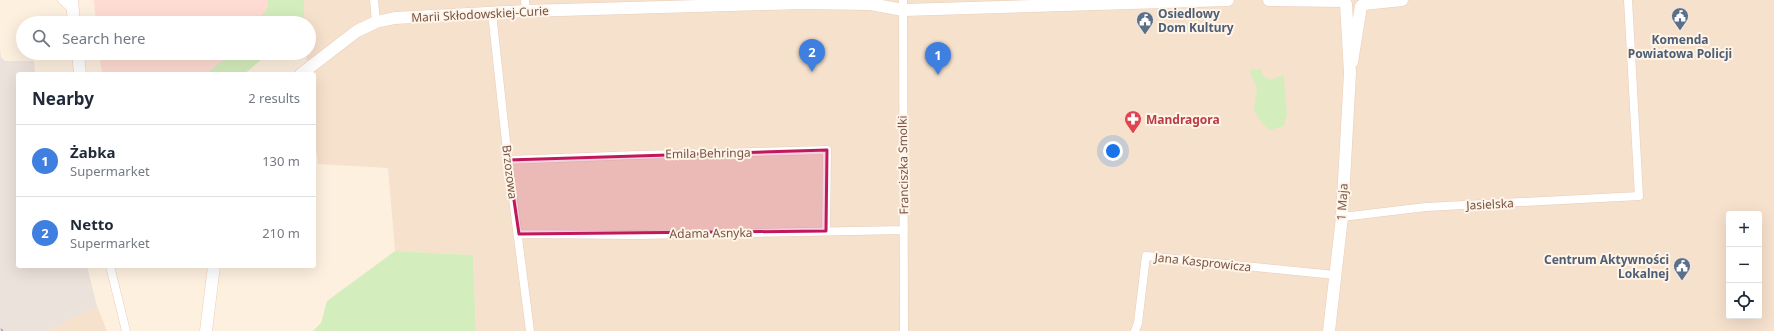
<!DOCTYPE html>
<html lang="en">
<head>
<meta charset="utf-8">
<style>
	:root { --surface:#fff; --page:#f2f2f3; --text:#1f2937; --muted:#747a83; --line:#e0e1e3; --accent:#f35439 }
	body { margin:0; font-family:"Noto Sans",sans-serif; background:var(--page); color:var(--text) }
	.controls { position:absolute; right:12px; bottom:12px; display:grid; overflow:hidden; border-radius:4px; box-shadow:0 4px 16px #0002 }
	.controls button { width:36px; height:36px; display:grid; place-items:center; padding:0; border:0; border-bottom:1px solid var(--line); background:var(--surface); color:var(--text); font:20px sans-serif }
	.you { position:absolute; left:1113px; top:151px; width:14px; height:14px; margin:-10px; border:3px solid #fff; border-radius:50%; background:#1a73e8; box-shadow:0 0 0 6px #1a73e833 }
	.badge { display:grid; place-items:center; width:26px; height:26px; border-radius:50%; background:var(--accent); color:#fff; font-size:13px; font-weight:700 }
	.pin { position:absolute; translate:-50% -33px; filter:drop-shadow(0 1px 2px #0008) }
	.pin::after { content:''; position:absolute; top:21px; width:14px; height:12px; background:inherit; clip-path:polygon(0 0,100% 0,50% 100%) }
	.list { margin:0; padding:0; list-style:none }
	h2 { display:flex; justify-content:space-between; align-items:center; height:52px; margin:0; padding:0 16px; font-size:17px }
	h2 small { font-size:13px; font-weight:400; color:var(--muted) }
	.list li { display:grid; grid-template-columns:26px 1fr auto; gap:12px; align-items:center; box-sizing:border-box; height:72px; padding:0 16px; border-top:1px solid var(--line) }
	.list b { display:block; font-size:15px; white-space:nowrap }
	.list p { margin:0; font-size:13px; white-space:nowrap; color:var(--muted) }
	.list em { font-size:13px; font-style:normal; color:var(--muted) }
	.icon { flex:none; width:22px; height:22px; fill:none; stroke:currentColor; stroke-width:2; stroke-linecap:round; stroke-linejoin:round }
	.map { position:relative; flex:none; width:1774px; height:331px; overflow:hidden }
	.search { position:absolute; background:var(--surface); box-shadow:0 4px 16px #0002; left:16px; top:16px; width:300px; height:44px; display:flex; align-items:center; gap:10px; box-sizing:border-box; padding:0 14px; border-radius:22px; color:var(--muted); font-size:15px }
	.panel { position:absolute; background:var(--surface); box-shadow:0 4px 16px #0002; left:16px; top:72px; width:300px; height:196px; border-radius:4px }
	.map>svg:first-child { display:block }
	.residential { fill:#f6e1cd; fill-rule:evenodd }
	.commercial { fill:#ffdcd3 }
	.industrial { fill:#ece2dc }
	.green { fill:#d4edbd }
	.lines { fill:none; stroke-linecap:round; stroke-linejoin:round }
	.street-casing { stroke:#e5cdbe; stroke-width:9 }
	.secondary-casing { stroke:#eacdba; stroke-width:13 }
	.street { stroke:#fff; stroke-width:8 }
	.secondary { stroke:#fff; stroke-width:12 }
	.rail-casing { stroke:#b19ec8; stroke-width:4.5 }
	.rail { stroke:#fff4e8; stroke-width:3; stroke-dasharray:9; stroke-linecap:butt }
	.marked { fill:#c2185b; fill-opacity:0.2; stroke:#c2185b; stroke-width:3; stroke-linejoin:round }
	.labels { text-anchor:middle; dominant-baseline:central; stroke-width:4; stroke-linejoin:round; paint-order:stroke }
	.service-label { font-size:12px; font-weight:bold; fill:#4e5e75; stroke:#fff4e8; text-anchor:start }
	.street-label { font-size:12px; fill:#775345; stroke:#fff4e8 }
	.health-label { font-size:12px; font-weight:bold; fill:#be3a42; stroke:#fff4e8; text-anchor:start }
</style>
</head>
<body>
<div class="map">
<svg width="1774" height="331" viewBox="0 0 1774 331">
	<rect width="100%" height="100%" fill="#fef0df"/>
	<!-- residential -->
	<path class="residential" d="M304 0H1774V331H476L473 255 395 251 388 168 318 164 314 135V74H308L306 53H309V23H304ZM1729 214H1759V316H1729Z
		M97 306 107 331H47Z"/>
	<!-- commercial -->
	<path class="commercial" d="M94 0H304V23H96Z
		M99 53H269L244 74H102Z"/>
	<!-- industrial -->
	<path class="industrial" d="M0 50 1 57 5 61H34L35 74H18V266H87L97 306 47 331H0Z"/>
	<!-- green -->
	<path class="green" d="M267 0H304V23H257L268 7Z
		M232 53H269L244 74H206Z
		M1262 69V75L1270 80 1283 75 1284 80 1287 114 1284 126 1270 130 1262 123 1254 110 1257 89 1249 70Z
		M395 251 473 255 476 331H313L321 323 327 301Z"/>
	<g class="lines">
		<!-- street casing -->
		<g class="street-casing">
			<path id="street" d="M62 0 73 10
				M374 0 376 22
				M525 0 526 11
				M903 0 904 331
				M492 13 508 160 530 331
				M508 160 637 155 827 150 826 231
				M1342 217 1426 207 1639 196 1628 0
				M519 234 638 235 904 230
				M110 266 126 331
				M1135 331 1138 323 1146 256 1335 275"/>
		</g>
		<!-- secondary casing -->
		<g class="secondary-casing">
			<path id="secondary" d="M72 0 74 23
				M1269 0 1344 1
				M1364 4 1402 0
				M78 53 80 74
				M1352 62 1361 6
				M301 74 357 31 376 22 395 18 526 11 801 3 871 4 903 10 1228 0
				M206 331 214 266
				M1329 331 1342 217 1350 73 1346 4"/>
		</g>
		<!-- street -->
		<use href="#street" class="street"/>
		<!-- secondary -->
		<use href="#secondary" class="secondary"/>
		<!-- rail casing -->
		<g class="rail-casing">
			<path id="rail" d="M0 331H1"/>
		</g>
		<!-- rail -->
		<use href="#rail" class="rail"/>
	</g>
	<!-- marked area -->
	<path class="marked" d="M827 150 826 231 519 234 508 160Z"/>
	<!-- icons -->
	<defs>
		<g id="civic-pin" transform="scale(0.9)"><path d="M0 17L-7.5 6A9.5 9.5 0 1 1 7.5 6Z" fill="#5c6f8a" stroke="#fff4e8"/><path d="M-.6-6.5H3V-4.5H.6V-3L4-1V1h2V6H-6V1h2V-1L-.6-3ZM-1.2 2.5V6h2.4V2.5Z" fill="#fff"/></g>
		<g id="pharmacy-pin" transform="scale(0.9)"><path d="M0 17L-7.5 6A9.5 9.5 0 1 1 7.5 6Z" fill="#e0444e" stroke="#fff4e8"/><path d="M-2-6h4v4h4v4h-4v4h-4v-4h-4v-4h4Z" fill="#fff"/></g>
	</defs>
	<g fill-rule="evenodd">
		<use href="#civic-pin" x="1680" y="16"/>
		<use href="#civic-pin" x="1145" y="20"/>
		<use href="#pharmacy-pin" x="1133" y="119"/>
		<use href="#civic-pin" x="1682" y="266"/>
	</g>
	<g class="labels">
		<!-- service labels -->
		<g class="service-label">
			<text x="1158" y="13">Osiedlowy<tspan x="1158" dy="14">Dom Kultury</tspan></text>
			<text x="1680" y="39" text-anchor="middle">Komenda<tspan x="1680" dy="14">Powiatowa Policji</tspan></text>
			<text x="1669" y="259" text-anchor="end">Centrum Aktywności<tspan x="1669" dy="14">Lokalnej</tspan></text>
		</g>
		<!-- street labels -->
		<g class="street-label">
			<text transform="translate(480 14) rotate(-3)">Marii Skłodowskiej-Curie</text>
			<text transform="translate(708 153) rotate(-1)">Emila Behringa</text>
			<text transform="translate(903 165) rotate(-91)">Franciszka Smolki</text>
			<text transform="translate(510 172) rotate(83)">Brzozowa</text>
			<text transform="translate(1342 202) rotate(-86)">1 Maja</text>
			<text transform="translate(1490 204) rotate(-3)">Jasielska</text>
			<text transform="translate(711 233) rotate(-1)">Adama Asnyka</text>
			<text transform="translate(1203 262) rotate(6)">Jana Kasprowicza</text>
		</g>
		<!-- health labels -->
		<g class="health-label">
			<text x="1146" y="119">Mandragora</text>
		</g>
	</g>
</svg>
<div class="controls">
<button>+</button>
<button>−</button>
<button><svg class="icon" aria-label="locate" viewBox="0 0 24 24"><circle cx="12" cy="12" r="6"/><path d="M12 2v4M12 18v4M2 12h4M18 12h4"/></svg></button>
</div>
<div class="you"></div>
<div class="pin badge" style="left:938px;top:75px;background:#3f7fe0">1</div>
<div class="pin badge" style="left:812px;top:72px;background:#3f7fe0">2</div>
<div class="search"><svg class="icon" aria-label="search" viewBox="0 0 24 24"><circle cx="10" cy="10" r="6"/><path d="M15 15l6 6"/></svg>Search here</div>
<section class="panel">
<h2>Nearby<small>2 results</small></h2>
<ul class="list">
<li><span class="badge" style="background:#3f7fe0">1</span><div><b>Żabka</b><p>Supermarket</p></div><em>130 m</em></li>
<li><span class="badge" style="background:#3f7fe0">2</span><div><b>Netto</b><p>Supermarket</p></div><em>210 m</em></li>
</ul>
</section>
</div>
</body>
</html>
